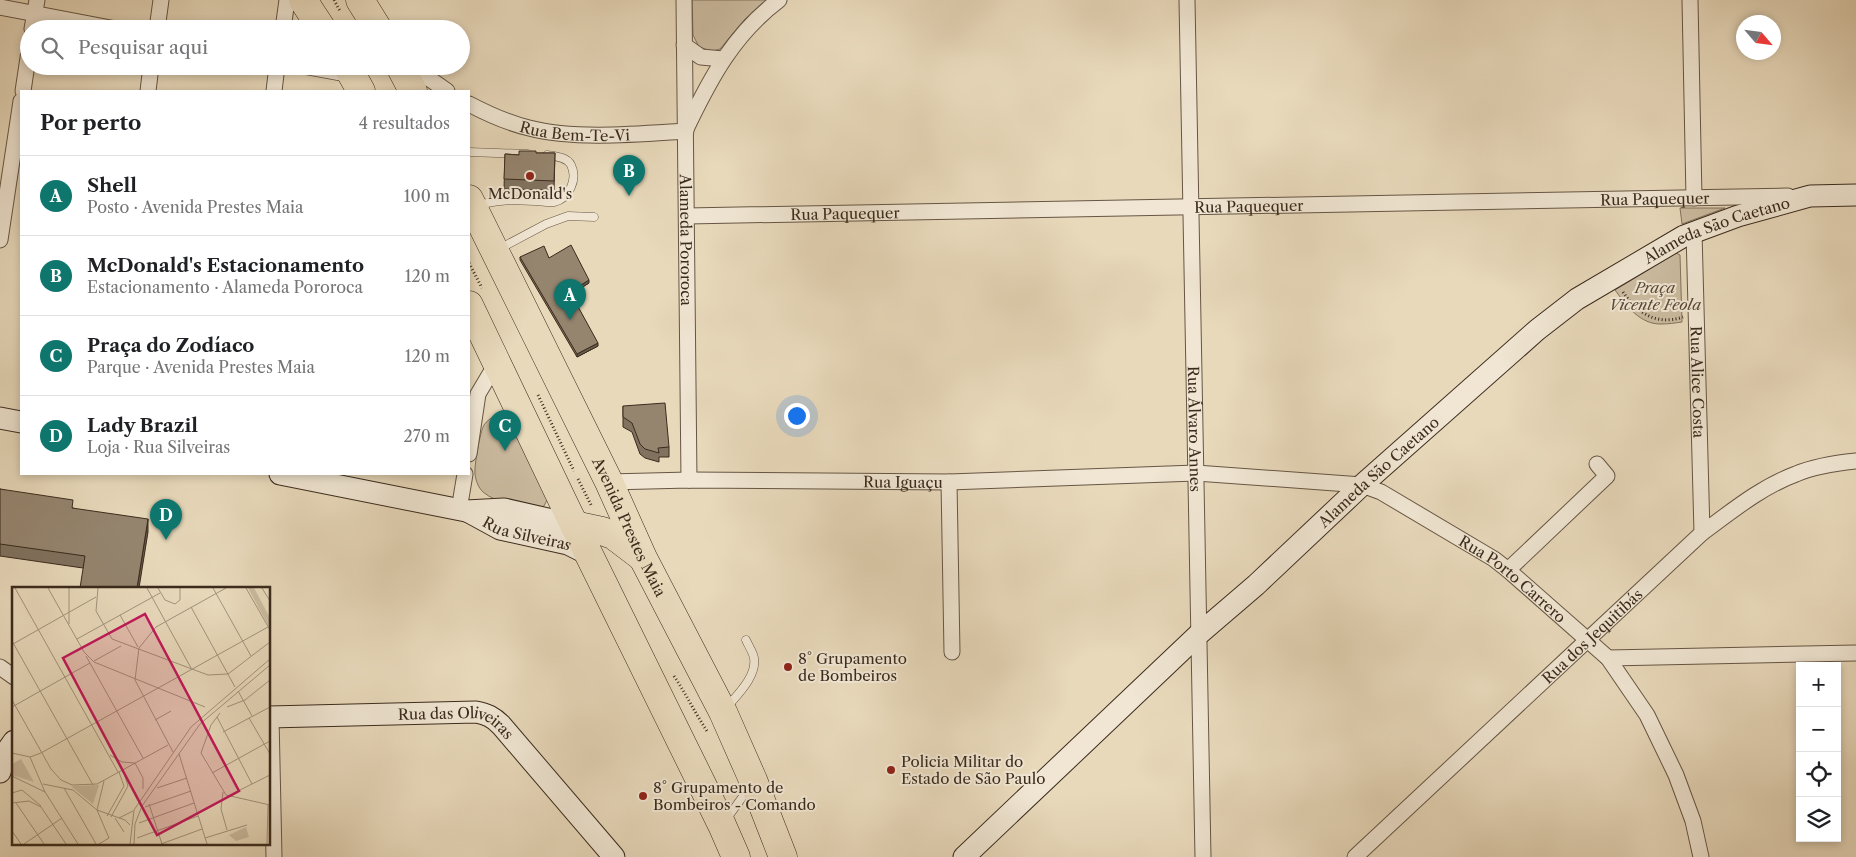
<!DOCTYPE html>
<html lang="pt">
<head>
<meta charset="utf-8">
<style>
	:root { --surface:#fff; --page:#f2f2f2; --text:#202124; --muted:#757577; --line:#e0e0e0; --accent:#0f766e }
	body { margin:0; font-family:"Libre Caslon Text",serif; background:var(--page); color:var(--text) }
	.controls { position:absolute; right:15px; bottom:15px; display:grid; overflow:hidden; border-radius:0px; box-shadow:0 2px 8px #0003 }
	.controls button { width:45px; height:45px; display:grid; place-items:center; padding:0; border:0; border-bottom:1px solid var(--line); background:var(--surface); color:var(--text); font:25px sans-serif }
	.compass { position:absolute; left:1736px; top:15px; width:45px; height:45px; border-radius:50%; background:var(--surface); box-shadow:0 2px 8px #0003; rotate:118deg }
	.you { position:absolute; left:796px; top:415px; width:18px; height:18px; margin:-12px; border:4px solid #fff; border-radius:50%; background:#1a73e8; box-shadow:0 0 0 8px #1a73e833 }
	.badge { display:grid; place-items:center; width:32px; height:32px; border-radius:50%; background:var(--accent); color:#fff; font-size:16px; font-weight:700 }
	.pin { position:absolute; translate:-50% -41px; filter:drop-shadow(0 1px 2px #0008) }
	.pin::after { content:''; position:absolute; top:26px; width:18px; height:15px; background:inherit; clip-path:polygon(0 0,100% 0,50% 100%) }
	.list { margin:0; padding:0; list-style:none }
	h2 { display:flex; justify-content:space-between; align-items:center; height:65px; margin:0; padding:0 20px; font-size:21px }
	h2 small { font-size:16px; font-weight:400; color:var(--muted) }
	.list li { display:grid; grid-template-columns:32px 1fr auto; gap:15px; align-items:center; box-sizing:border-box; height:80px; padding:0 20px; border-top:1px solid var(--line) }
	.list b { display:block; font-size:19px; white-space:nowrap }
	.list p { margin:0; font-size:16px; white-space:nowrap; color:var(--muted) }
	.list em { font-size:16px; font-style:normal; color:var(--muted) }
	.icon { flex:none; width:28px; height:28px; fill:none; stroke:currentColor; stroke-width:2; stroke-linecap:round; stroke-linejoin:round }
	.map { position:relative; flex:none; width:1856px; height:857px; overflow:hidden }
	.search { position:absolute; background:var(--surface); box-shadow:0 2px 8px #0003; left:20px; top:20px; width:450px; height:55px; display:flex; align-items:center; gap:12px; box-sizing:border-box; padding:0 18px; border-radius:28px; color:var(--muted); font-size:19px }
	.panel { position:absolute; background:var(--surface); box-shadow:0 2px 8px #0003; left:20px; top:90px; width:450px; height:385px; border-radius:0px }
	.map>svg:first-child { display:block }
	.green { fill:#cbbba0; stroke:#83735e }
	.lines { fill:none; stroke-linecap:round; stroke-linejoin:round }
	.lane-casing { stroke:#665644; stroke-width:9 }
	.street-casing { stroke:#665644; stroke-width:17 }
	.secondary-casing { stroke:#3b2b1d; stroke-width:23 }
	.highway-casing { stroke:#3b2b1d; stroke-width:29 }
	.path { stroke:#3b2b1d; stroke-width:3; stroke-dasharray:1 2.5; stroke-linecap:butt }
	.lane { stroke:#f0e6d3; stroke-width:8 }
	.street { stroke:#f0e6d3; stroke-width:15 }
	.secondary { stroke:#f0e6d3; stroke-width:21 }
	.highway { stroke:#e8d9bb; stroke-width:28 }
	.wall { fill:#80725f; stroke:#3b2b1d }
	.shaded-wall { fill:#685d4e; stroke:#3b2b1d }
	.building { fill:#95856f; stroke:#3b2b1d }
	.poi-dot { fill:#8f2418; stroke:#f0e6d3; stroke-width:2 }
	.labels { text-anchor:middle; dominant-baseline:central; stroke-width:4; stroke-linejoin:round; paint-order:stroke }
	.street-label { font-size:15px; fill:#3b2b1d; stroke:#f0e6d3 }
	.poi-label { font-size:15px; fill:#3b2b1d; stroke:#f0e6d3; text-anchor:start }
	.park-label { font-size:15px; font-style:italic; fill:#584837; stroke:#f0e6d3 }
	.inset-road { fill:none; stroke:#a3937c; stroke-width:1 }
	.view { fill:#c2185b; fill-opacity:0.15; stroke:#c2185b; stroke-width:2.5 }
	.inset-edge { fill:none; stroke:#3b2b1d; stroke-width:2.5 }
</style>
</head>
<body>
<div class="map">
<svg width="1856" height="857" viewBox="0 0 1856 857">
	<rect width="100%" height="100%" fill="#e8d9bb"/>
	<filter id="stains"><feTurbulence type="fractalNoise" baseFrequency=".004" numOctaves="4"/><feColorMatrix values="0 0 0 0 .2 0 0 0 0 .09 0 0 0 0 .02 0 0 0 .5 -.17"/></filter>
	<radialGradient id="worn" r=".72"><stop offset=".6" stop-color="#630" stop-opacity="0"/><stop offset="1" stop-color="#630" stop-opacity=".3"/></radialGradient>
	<!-- green -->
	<path class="green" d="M692 0H767L745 19 720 49 712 51 699 47 693 35Z
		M1680 208H1725L1682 224Z
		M1676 253 1680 255 1682 322C1675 323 1668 324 1662 324 1640 325 1626 305 1615 290Z
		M510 408 550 494 544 506 538 508C520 505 497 504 483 492 478 487 476 481 475 474 474 466 480 432 484 425 489 417 502 413 510 408Z"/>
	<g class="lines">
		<!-- lane casing -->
		<g class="lane-casing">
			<path id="lane" d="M469 152 528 154
				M477 206C496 199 515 200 535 201 540 201 548 203 554 202 569 199 578 179 571 165 567 157 555 156 547 155
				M499 249 546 224 568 216 594 217
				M727 707C738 694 757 676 754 658 753 652 748 645 746 640
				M725 821 749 788"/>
		</g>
		<!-- street casing -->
		<g class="street-casing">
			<g id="street">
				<path id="s1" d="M684 0 689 480"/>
				<path id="s2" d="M1187 0 1203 857"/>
				<path d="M1690 0 1694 198"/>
				<path d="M0 7 116 29"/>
				<path d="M32 29 37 0"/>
				<path d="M157 29 161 0"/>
				<path d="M283 29 287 0"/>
				<path d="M684 45 701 57 723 59"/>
				<path d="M303 66 352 75"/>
				<path d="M411 66 447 91"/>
				<path d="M23 91 29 51"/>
				<path d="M148 91 151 66"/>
				<path d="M274 91 277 66"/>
				<path id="s3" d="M469 104C488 114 508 123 529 128 575 140 638 134 686 131"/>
				<path d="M687 127C711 77 734 34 779 0"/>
				<path id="s4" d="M687 216 1788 196"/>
				<path id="s5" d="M1694 232 1702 533"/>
				<path d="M0 240 21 101"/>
				<path d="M469 454 478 394 497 362"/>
				<path id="s6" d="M609 482 689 480 949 482 1196 473 1362 485 1381 492 1494 559 1508 570 1608 658 1647 715 1676 775 1693 821 1701 857"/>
				<path d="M949 482 952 652"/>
				<path d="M459 510 465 474"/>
				<path d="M1508 570 1607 476 1597 464"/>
				<path d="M1608 658 1856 653"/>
				<path d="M0 667 14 677"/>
				<path d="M271 717 274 857"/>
				<path id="s7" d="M1355 857 1702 533C1732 511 1761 487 1796 474 1815 466 1836 463 1856 461"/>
			</g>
		</g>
		<!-- secondary casing -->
		<g class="secondary-casing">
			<g id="secondary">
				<path d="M0 418 21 422"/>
				<path d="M280 474 466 511 504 509 574 525"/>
				<path id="s8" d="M467 511 500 529 568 544 590 555"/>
				<path id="s9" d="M269 717 476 712C487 714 493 717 501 725L614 857"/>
				<path d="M0 772 6 752 14 741"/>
				<path id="s10" d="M964 857 1200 633 1256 585 1362 485 1537 330 1577 299 1684 236 1738 216 1810 196 1856 195"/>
			</g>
		</g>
		<!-- highway casing -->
		<g class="highway-casing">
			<g id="highway">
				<path d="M303 0 322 29"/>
				<path d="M360 0 378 29"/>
				<path d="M347 66 361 91"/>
				<path d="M400 66 413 91"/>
				<path id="s11" d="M469 199 609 482 643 558 723 712 753 780 783 857"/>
				<path d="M469 305 566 508 722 825 736 857"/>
				<path d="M574 525 602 531 613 535 642 557"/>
			</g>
		</g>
		<!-- path -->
		<path class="path" d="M334 0 340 11
			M469 263 482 288
			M1623 292C1637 313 1657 326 1683 317
			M538 395 574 471
			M578 479 592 507
			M674 676C686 694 695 713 707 731"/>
		<!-- lane -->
		<use href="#lane" class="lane"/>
		<!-- street -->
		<use href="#street" class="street"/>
		<!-- secondary -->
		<use href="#secondary" class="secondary"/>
		<!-- highway -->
		<use href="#highway" class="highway"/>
	</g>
	<!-- wall -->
	<path class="wall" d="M536 153H555L554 190 504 189 505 154 519 155Z
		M520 257 549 258 589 283 571 294 598 346 577 357 520 260Z
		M623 406 669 447V457H659V462L645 458 640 454 632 432 623 427Z
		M0 489 73 508 148 532 83 568 0 556Z"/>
	<!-- shaded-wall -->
	<path class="shaded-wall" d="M589 280V283L570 295V292Z
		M598 343V346L577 357V354Z
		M148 519V532L139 588H137Z"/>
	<!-- building -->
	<path class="building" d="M519 151H536V153H555L554 181 504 179 505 154 519 155Z
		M571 245 589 280 570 292 598 343 577 354 520 257 544 246 549 258Z
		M665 403 669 447 658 448 659 453 645 449 640 444 632 423 623 417V406Z
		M0 489 73 500 72 508 148 519 137 588H80L85 556 0 544Z"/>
	<!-- markers -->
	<g class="poi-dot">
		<circle cx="530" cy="176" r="5"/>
		<circle cx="788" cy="667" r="5"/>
		<circle cx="891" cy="770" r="5"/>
		<circle cx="643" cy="796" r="5"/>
	</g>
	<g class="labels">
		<!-- street labels -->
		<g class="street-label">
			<text stroke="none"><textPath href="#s3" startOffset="111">Rua Bem-Te-Vi</textPath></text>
			<text stroke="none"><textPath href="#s4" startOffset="968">Rua Paquequer</textPath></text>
			<text stroke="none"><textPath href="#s4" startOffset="562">Rua Paquequer</textPath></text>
			<text stroke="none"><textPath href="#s4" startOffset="158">Rua Paquequer</textPath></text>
			<text stroke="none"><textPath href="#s10" startOffset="986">Alameda São Caetano</textPath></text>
			<text stroke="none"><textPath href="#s1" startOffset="240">Alameda Pororoca</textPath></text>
			<text stroke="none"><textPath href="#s5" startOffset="150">Rua Alice Costa</textPath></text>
			<text stroke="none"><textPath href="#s2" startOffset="429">Rua Álvaro Annes</textPath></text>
			<text stroke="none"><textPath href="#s10" startOffset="566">Alameda São Caetano</textPath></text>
			<text stroke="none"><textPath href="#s6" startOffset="294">Rua Iguaçu</textPath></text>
			<text stroke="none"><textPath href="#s11" startOffset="365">Avenida Prestes Maia</textPath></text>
			<text stroke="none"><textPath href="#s8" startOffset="65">Rua Silveiras</textPath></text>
			<text stroke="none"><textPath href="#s6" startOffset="932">Rua Porto Carrero</textPath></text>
			<text stroke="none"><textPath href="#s7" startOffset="324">Rua dos Jequitibás</textPath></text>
			<text stroke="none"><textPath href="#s9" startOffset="190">Rua das Oliveiras</textPath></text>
		</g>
		<!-- poi labels -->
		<g class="poi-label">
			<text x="530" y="193" text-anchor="middle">McDonald's</text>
			<text x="798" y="658">8° Grupamento<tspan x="798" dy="17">de Bombeiros</tspan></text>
			<text x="901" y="761">Policia Militar do<tspan x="901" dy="17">Estado de São Paulo</tspan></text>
			<text x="653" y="787">8° Grupamento de<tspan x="653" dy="17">Bombeiros - Comando</tspan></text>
		</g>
		<!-- park labels -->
		<g class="park-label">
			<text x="1655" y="287">Praça<tspan x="1655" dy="17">Vicente Feola</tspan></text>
		</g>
	</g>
	<!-- overview -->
	<g transform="translate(12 587)">
		<rect width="258" height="258" fill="#e8d9bb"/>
		<path d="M236 1H242L257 29V40ZM9 172 22 195 0 188V177ZM87 198 81 217 60 200 61 199ZM234 240 237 250 224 254 217 248Z" fill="#cbbba0"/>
		<path class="inset-road" d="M3 1 106 185M36 1 72 65 82 75 193 120M86 1 84 24 100 52 196 88 216 87 258 55M135 1 179 81M146 1 153 13 163 17 168 13V1M201 1 239 69M234 1 258 43M250 1 258 14M179 20 223 100M108 28 126 60M57 37V1M65 52 148 6M0 54 81 198M1 57 84 10M74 69 131 171M82 74 109 59M226 104 240 129M0 113 39 182 49 193 60 198 85 197 156 158M0 120 78 76M215 120 233 113 258 93M208 126 199 138 189 166 214 208 258 218M205 130 240 197M237 131 258 167M143 133 159 124M211 145 258 120M161 165 123 93 127 61 144 40 214 1M0 166 18 170 29 166 256 40M167 167 195 257M98 168 110 175 123 176M18 170 33 205M123 176 131 191V202M200 186 258 154M0 189 33 205 66 257M31 197 61 203 85 223 113 233 118 238M52 201 84 257M145 201 175 191M211 205 209 222 215 243M0 206 10 203 29 219M216 209 258 188M0 216 17 214 29 220 54 257M4 216 32 257M137 217 150 257M133 220 179 204M95 229 112 199 107 185M99 230 116 199 111 183M103 231 112 245M107 231 121 224M127 236 182 216M0 244 9 257M125 251 186 229M193 251 235 238M12 257 50 231M87 257 97 251 85 223 92 194M118 257 122 223 179 140 258 72M122 257 123 237 130 219 188 137 258 78M149 257 190 242M255 257 256 218"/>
		<path class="view" d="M133 27 227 204 145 248 51 71Z"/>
		<rect width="258" height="258" class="inset-edge"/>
	</g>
	<rect width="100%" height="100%" filter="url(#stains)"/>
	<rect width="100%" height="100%" fill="url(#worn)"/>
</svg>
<div class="controls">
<button>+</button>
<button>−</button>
<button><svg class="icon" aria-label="locate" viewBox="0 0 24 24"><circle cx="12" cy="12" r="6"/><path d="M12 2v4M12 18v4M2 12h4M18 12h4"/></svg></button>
<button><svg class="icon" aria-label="layers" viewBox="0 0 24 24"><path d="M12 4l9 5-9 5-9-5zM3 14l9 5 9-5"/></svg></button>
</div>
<svg class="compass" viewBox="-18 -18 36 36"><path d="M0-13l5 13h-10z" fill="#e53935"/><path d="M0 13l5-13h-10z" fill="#757577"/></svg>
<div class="you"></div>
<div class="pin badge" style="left:570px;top:320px">A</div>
<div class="pin badge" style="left:629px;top:196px">B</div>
<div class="pin badge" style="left:505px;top:451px">C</div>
<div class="pin badge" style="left:166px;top:540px">D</div>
<div class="search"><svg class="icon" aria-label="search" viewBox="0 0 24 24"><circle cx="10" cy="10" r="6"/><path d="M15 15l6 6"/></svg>Pesquisar aqui</div>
<section class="panel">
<h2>Por perto<small>4 resultados</small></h2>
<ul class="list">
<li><span class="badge">A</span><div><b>Shell</b><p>Posto · Avenida Prestes Maia</p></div><em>100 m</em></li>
<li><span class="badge">B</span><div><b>McDonald's Estacionamento</b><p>Estacionamento · Alameda Pororoca</p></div><em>120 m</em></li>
<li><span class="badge">C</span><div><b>Praça do Zodíaco</b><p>Parque · Avenida Prestes Maia</p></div><em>120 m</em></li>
<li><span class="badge">D</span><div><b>Lady Brazil</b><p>Loja · Rua Silveiras</p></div><em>270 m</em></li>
</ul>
</section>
</div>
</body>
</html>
